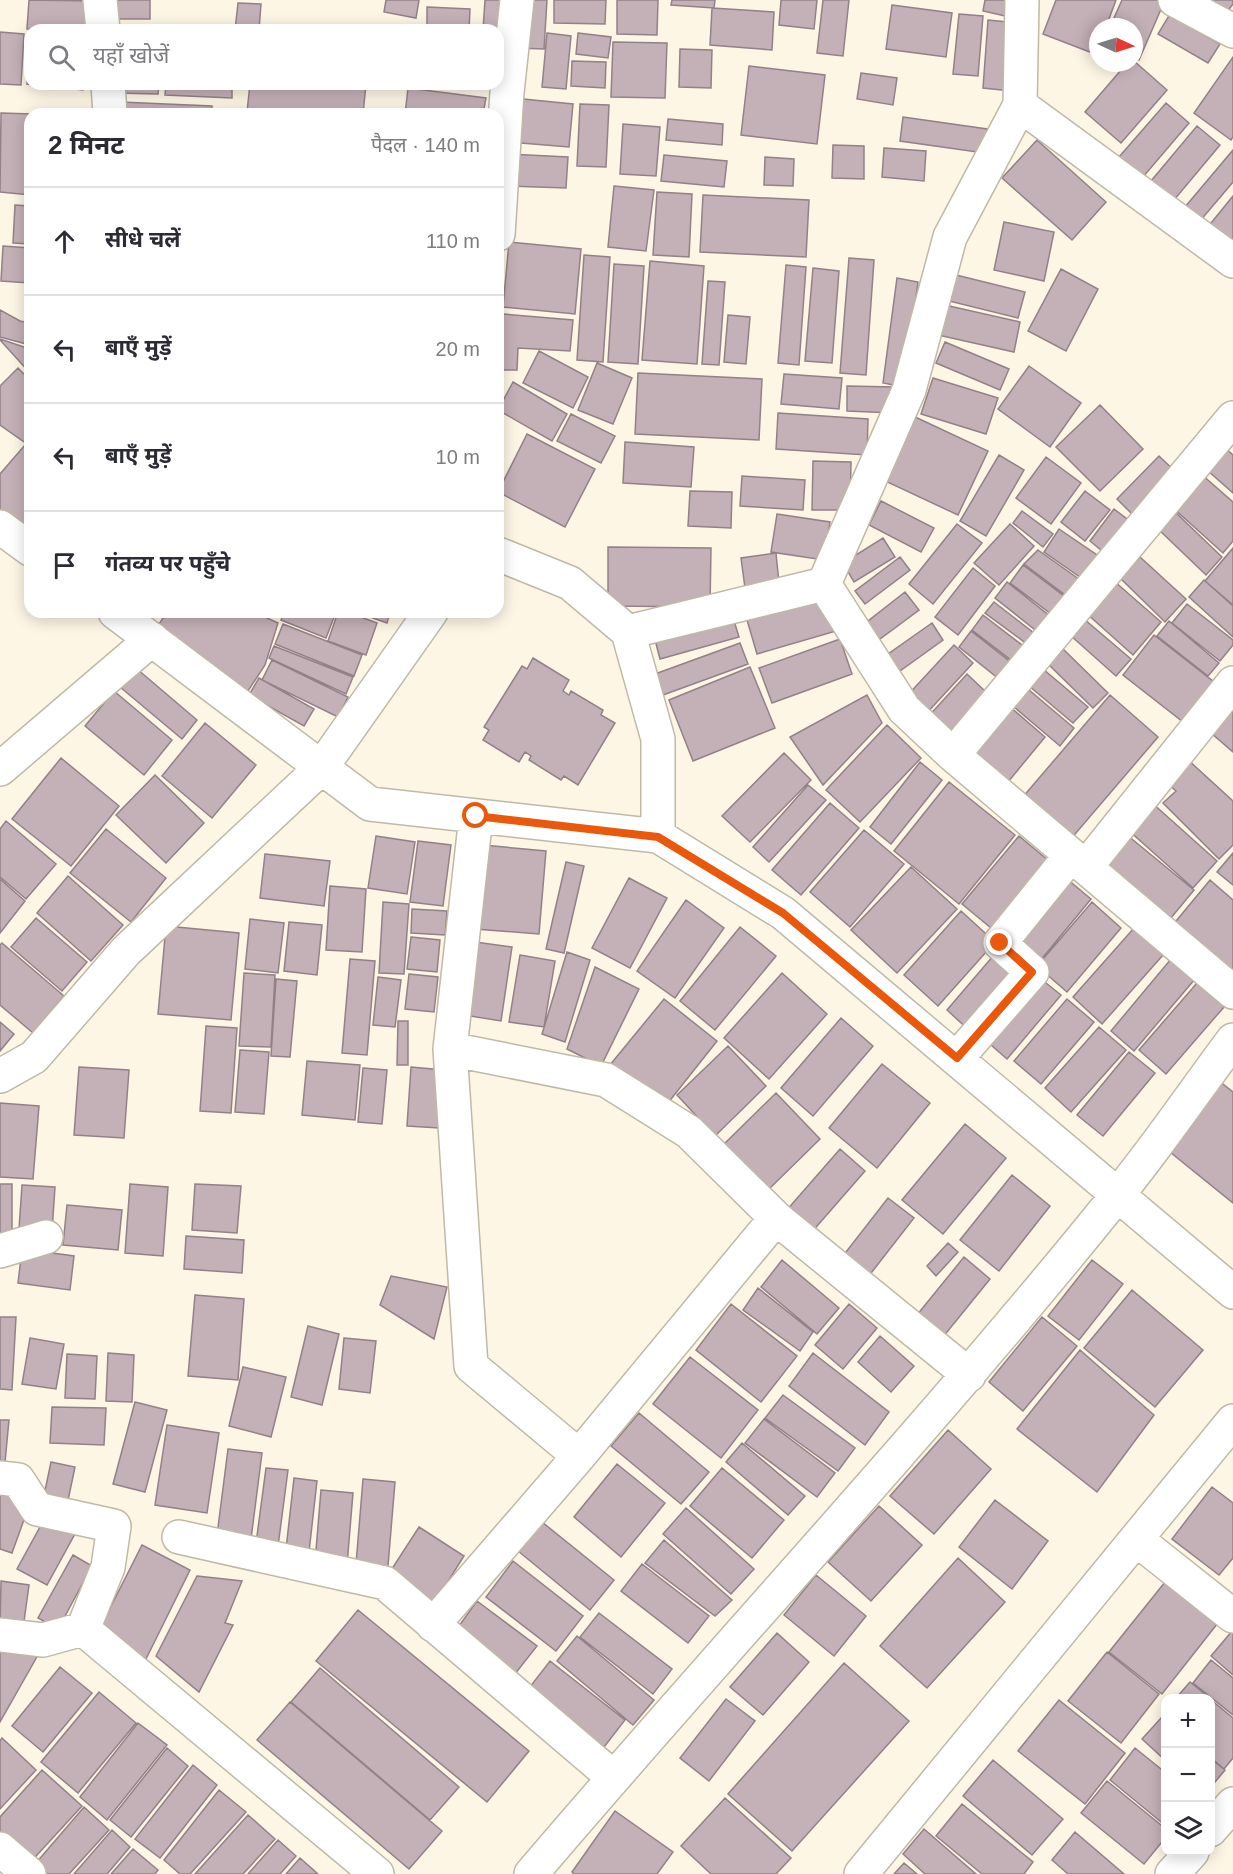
<!DOCTYPE html>
<html lang="hi">
<head>
<meta charset="utf-8">
<style>
	:root { --surface:#fff; --page:#f7f7f7; --text:#2b2b33; --muted:#7c7c81; --line:#e1e1e2 }
	body { margin:0; font-family:Arial,"Noto Sans Devanagari",sans-serif; background:var(--page); color:var(--text) }
	.controls { position:absolute; right:18px; bottom:18px; display:grid; overflow:hidden; border-radius:12px; box-shadow:0 3px 15px #0003 }
	.controls button { width:54px; height:54px; display:grid; place-items:center; padding:0; border:0; border-bottom:2px solid var(--line); background:var(--surface); color:var(--text); font:30px sans-serif }
	.compass { position:absolute; left:1089px; top:18px; width:54px; height:54px; border-radius:50%; background:var(--surface); box-shadow:0 3px 15px #0003; rotate:94deg }
	.stop { position:absolute; width:18px; height:18px; margin:-14px; border:4px solid #ea580c; border-radius:50%; background:#fff }
	.stop.end { background:#ea580c; border-color:#fff; box-shadow:0 2px 6px #0008 }
	.list { margin:0; padding:0; list-style:none }
	h2 { display:flex; justify-content:space-between; align-items:center; height:78px; margin:0; padding:0 24px; font-size:26px }
	h2 small { font-size:20px; font-weight:400; color:var(--muted) }
	.list li { display:grid; grid-template-columns:39px 1fr auto; gap:18px; align-items:center; box-sizing:border-box; height:108px; padding:0 24px; border-top:2px solid var(--line) }
	.list b { display:block; font-size:22px; white-space:nowrap }
	.list em { font-size:20px; font-style:normal; color:var(--muted) }
	.icon { flex:none; width:33px; height:33px; fill:none; stroke:currentColor; stroke-width:2; stroke-linecap:round; stroke-linejoin:round }
	.map { position:relative; flex:none; width:1233px; height:1874px; overflow:hidden }
	.search { position:absolute; background:var(--surface); box-shadow:0 3px 15px #0003; left:24px; top:24px; width:480px; height:66px; display:flex; align-items:center; gap:15px; box-sizing:border-box; padding:0 21px; border-radius:18px; color:var(--muted); font-size:22px }
	.panel { position:absolute; background:var(--surface); box-shadow:0 3px 15px #0003; left:24px; top:108px; width:480px; height:510px; border-radius:18px }
	.map>svg:first-child { display:block }
	.building { fill:#c4b0b7; stroke:#938188; stroke-width:1.5 }
	.lines { fill:none; stroke-linecap:round; stroke-linejoin:round }
	.minor-casing { stroke:#bfb9a8; stroke-width:36 }
	.minor { stroke:#fff; stroke-width:33 }
	.route { stroke:#ea580c; stroke-width:8 }
</style>
</head>
<body>
<div class="map">
<svg width="1233" height="1874" viewBox="0 0 1233 1874">
	<rect width="100%" height="100%" fill="#fdf6e5"/>
	<!-- building -->
	<path class="building" d="M29 0 96 1 94 30 27 29Z
		M113 0H150V19H114Z
		M386 0H419L416 18 384 12Z
		M485 0H512L498 30H483Z
		M521 0H547L544 49 517 48Z
		M554 0H606L605 24 554 23Z
		M617 0H658L657 35 617 34Z
		M672 0H715L714 8 671 5Z
		M781 0H817L814 29 779 25Z
		M823 0H849L843 56 817 53Z
		M985 0H1013L1010 17 983 11Z
		M1056 0H1116L1106 27H1098V47L1095 54 1043 34Z
		M1122 0H1165L1139 60 1134 57V27H1110Z
		M1204 0H1233V4L1224 16Z
		M238 3 261 4 259 30H235Z
		M892 5 952 13 946 57 886 49Z
		M427 7 470 9 469 30H427Z
		M712 8 774 12 772 50 710 45Z
		M959 14 983 16 978 76 953 74Z
		M1170 14 1220 44 1208 63 1158 34Z
		M988 20 1017 23 1011 91 983 88Z
		M148 26 223 28V30H148Z
		M0 32 24 34 21 85 0 84Z
		M547 33 571 36 566 89 542 87Z
		M578 33 611 37 608 58 576 54Z
		M613 42 667 43 665 98 611 97Z
		M680 49 712 50 711 88 679 87Z
		M30 57V84H84L83 90 27 84Z
		M1233 57V137L1231 140 1194 113Z
		M572 61 606 62 605 88 571 86Z
		M1134 61 1167 90 1121 143 1085 112 1127 63H1134Z
		M749 66 825 75 817 144 741 135Z
		M861 73 897 78 893 105 857 99Z
		M116 84H159L158 94 115 93Z
		M166 84H232V98L165 95Z
		M250 84H366L363 114 247 112Z
		M408 88 486 98 483 114H405Z
		M513 98 573 104 569 147 509 142Z
		M120 102 212 106V114H120Z
		M1166 103 1189 123 1143 177 1119 157Z
		M580 104 609 105 606 167 577 166Z
		M1 113 33 114H30V195L0 192Z
		M903 117 987 129 984 153 900 141Z
		M668 119 723 124 722 145 666 140Z
		M623 124 660 127 656 176 620 174Z
		M1197 126 1220 145 1174 200 1151 181Z
		M1037 140 1106 202 1072 240 1002 178Z
		M833 145 864 146V179L832 178Z
		M884 148 926 151 924 181 882 177Z
		M1233 150V182L1200 221 1185 207Z
		M507 154 568 157 566 188 506 186Z
		M664 155 727 161 724 187 661 181Z
		M765 157 794 159 793 186 764 185Z
		M614 186 654 190 646 251 608 247Z
		M657 192 692 194 689 257 653 255Z
		M703 195 809 200 806 257 700 252Z
		M1233 196V242L1207 228Z
		M15 205 30 206V244L13 243Z
		M1004 222 1054 232 1044 281 994 270Z
		M509 242 581 249 575 314 503 307Z
		M3 246 30 248V283L1 281Z
		M584 255 610 257 603 362 577 360Z
		M849 258 874 260 866 375 840 373Z
		M650 261 704 266 697 364 642 360Z
		M614 264 644 266 638 364 608 362Z
		M786 265 806 267 799 365 778 363Z
		M813 268 839 271 832 363 805 361Z
		M1061 269 1098 289 1066 351 1028 331Z
		M948 273 1025 292 1018 318 941 299Z
		M897 278 918 282 904 387 883 383Z
		M708 281 725 282 719 365 702 364Z
		M936 303 1020 322 1014 352 929 333Z
		M0 310 20 321 30 323V345L0 337Z
		M503 314 573 320 570 351 518 348 517 370H500V328H502Z
		M728 315 750 317 746 364 724 362Z
		M0 339 30 349V373L0 340Z
		M945 342 1009 369 1000 390 936 363Z
		M539 351 588 377 573 408 523 383Z
		M597 363 632 378 613 424 578 410Z
		M1029 366 1081 403 1050 447 998 409Z
		M18 368 30 380V446L0 425V386Z
		M638 373 762 379 759 440 635 434Z
		M784 374 842 378 839 409 781 404Z
		M933 378 998 398 986 434 921 414Z
		M513 382 567 414 552 441 498 410Z
		M847 386 895 387 894 413 847 411Z
		M1100 405 1143 449 1100 491 1056 447Z
		M778 413 868 419 867 455 776 449Z
		M571 414 615 436 601 463 557 441Z
		M913 416 988 451 958 515 883 480Z
		M527 434 595 469 565 527 498 492Z
		M625 442 694 447 691 487 623 483Z
		M25 445 30 449V522L20 534 0 517V474Z
		M1226 449 1233 455V493L1207 470Z
		M999 455 1024 470 986 536 960 521Z
		M1159 456 1179 475 1137 519 1117 499Z
		M1046 457 1081 483 1051 524 1016 498Z
		M813 461 851 462 850 510H812Z
		M1201 474 1233 502V541L1223 553 1172 507Z
		M742 476 805 480 803 510 740 506Z
		M690 491 732 492 731 528 688 526Z
		M1085 491 1110 510 1085 541 1061 522Z
		M881 501 934 528 921 552 869 525Z
		M1114 509 1127 519 1102 551 1090 541Z
		M1173 510 1222 557 1206 575 1157 528Z
		M1022 511 1053 534 1043 547 1013 523Z
		M777 514 830 522 824 560 771 552Z
		M957 524 982 543 933 604 909 584Z
		M1010 524 1034 546 999 585 974 563Z
		M1059 529 1103 559 1087 582 1044 552Z
		M883 538 895 557 854 582 843 563Z
		M608 547 711 548 710 607 608 606Z
		M1233 548V605L1205 581Z
		M1038 550 1083 582 1068 597 1024 564Z
		M776 553 779 583 745 588 741 558Z
		M900 557 910 570 865 604 855 591Z
		M1140 557 1186 599 1165 622 1120 578Z
		M1023 565 1064 596 1051 614 1010 583Z
		M973 568 995 586 958 635 935 617Z
		M1204 580 1233 606V637L1189 597Z
		M1114 581 1161 622 1133 655 1086 613Z
		M1007 582 1051 617 1039 633 995 598Z
		M905 592 919 610 876 642 863 625Z
		M826 597 836 631 757 654 747 620Z
		M994 602 1039 637 1031 647 985 613Z
		M1187 604 1233 640V645L1220 661 1172 623Z
		M167 612H254L278 623 265 665 244 697 153 633Z
		M284 612H336L326 638 281 620Z
		M338 612H347L377 623 366 655 328 641Z
		M356 612H390L387 623Z
		M732 614 739 637 660 659 654 636Z
		M983 615 1031 652 1020 667 972 630Z
		M1084 619 1131 659 1116 676 1070 635Z
		M1169 621 1219 663 1208 676 1157 636Z
		M932 623 943 640 893 676 881 659Z
		M283 624 362 655 354 676 275 644Z
		M971 631 1017 667 1004 683 959 647Z
		M1154 635 1223 689 1192 729 1123 675Z
		M840 639 852 674 772 703 759 668Z
		M740 643 748 664 663 695 655 674Z
		M954 645 973 663 925 715 906 697Z
		M274 646 353 677 346 694 269 658Z
		M1061 647 1108 693 1093 708 1046 662Z
		M533 658 569 680 563 691 569 695 571 691 603 710 601 715 615 723 578 785 564 776 561 780 529 760 531 756 525 752 519 762 483 740 489 730 484 727 522 666 527 669Z
		M272 660 348 697 338 717 262 680Z
		M130 663 197 720 182 739 114 682Z
		M750 667 775 728 693 761 669 700Z
		M1043 669 1088 707 1073 723 1029 686Z
		M967 674 987 693 948 738 927 718Z
		M259 678 314 709 304 726 249 695Z
		M1022 684 1074 728 1060 746 1007 701Z
		M114 691 172 740 144 775 85 726Z
		M867 695 882 723 823 785 790 737Z
		M1110 695 1158 737 1070 840 1022 798Z
		M1009 706 1045 737 1008 782 972 751Z
		M1233 706V752L1211 733Z
		M205 723 256 765 212 818 162 776Z
		M887 725 921 758 860 822 826 790Z
		M784 753 811 780 750 842 722 816Z
		M61 758 119 806 71 866 12 819Z
		M1187 759 1233 801V845L1219 859 1163 803 1176 791 1166 782Z
		M920 762 942 780 891 844 870 827Z
		M155 775 204 823 166 863 116 815Z
		M949 782 1015 835 959 904 894 851Z
		M808 785 826 800 769 862 753 847Z
		M1151 802 1217 861 1193 888 1127 829Z
		M830 803 859 828 801 895 772 870Z
		M6 821 56 864 26 899 0 877V829Z
		M106 829 166 878 131 922 70 873Z
		M864 830 904 864 850 927 810 892Z
		M1127 835 1194 890 1166 924 1099 870Z
		M376 836 415 842 407 894 368 888Z
		M1019 836 1055 866 997 933 962 904Z
		M418 841 451 845 443 906 410 902Z
		M483 845 546 851 539 934 475 929Z
		M1233 853V885L1217 872Z
		M265 854 330 861 324 906 260 898Z
		M566 862 584 866 564 953 546 949Z
		M911 867 957 909 897 973 851 930Z
		M1060 873 1091 899 1035 967 1004 941Z
		M68 876 123 925 91 961 37 913Z
		M629 878 667 898 630 968 592 948Z
		M0 879 25 901 0 933Z
		M1210 880 1233 900V976L1172 926Z
		M330 886 366 889 362 952 326 950Z
		M686 900 724 928 675 998 637 971Z
		M383 902 409 904 404 974 379 973Z
		M1092 902 1121 928 1067 992 1037 966Z
		M412 909 447 911 445 935 411 933Z
		M961 911 995 942 938 1006 904 975Z
		M36 918 87 962 62 991 11 947Z
		M250 919 284 923 278 973 245 969Z
		M289 922 322 925 317 975 284 971Z
		M166 926 239 933 231 1020 158 1014Z
		M740 927 776 956 715 1030 680 1001Z
		M1134 928 1163 955 1102 1024 1073 997Z
		M411 937 440 940 437 972 407 969Z
		M475 942 512 947 501 1021 464 1015Z
		M2 943 64 996 33 1033 0 1005V945Z
		M999 949 1025 974 972 1033 947 1010Z
		M567 952 590 960 565 1042 542 1034Z
		M520 955 555 961 544 1027 509 1022Z
		M350 959 375 961 367 1055 342 1053Z
		M1171 959 1195 979 1134 1051 1111 1031Z
		M595 967 639 989 601 1066 567 1049Z
		M244 973 275 975 271 1047 239 1046Z
		M782 973 827 1014 769 1079 724 1038Z
		M409 974 438 977 434 1012 405 1009Z
		M1036 975 1061 995 1007 1059 984 1039Z
		M378 977 401 980 395 1027 373 1025Z
		M276 979 297 981 290 1057 271 1056Z
		M1197 983 1224 1007 1166 1074 1139 1050Z
		M664 999 717 1041 664 1108 610 1065Z
		M1067 999 1094 1022 1041 1084 1014 1061Z
		M841 1018 873 1046 813 1116 781 1088Z
		M398 1021H408V1065H397Z
		M0 1022 14 1034 0 1051Z
		M206 1026 237 1028 231 1113 200 1111Z
		M1099 1027 1126 1050 1071 1112 1045 1088Z
		M728 1046 766 1086 715 1136 677 1095Z
		M240 1050 269 1052 264 1114 235 1112Z
		M1129 1052 1155 1073 1103 1136 1077 1115Z
		M307 1061 360 1065 355 1120 302 1115Z
		M882 1064 930 1103 877 1168 829 1128Z
		M79 1067 129 1070 124 1138 74 1135Z
		M411 1067 443 1070 439 1128 407 1126Z
		M363 1068 387 1070 382 1124 358 1122Z
		M1214 1077 1233 1092V1203L1160 1144Z
		M776 1093 820 1139 766 1192 722 1146Z
		M0 1103 39 1106 33 1179 0 1177Z
		M965 1124 1006 1158 943 1234 902 1200Z
		M840 1149 865 1171 811 1233 786 1211Z
		M1012 1175 1050 1206 999 1271 960 1240Z
		M0 1184H12V1235L0 1234Z
		M130 1184 168 1187 163 1256 125 1253Z
		M195 1184 241 1186 237 1233 192 1230Z
		M22 1185 55 1187 52 1231 19 1229Z
		M888 1198 914 1218 868 1277 842 1257Z
		M67 1205 122 1210 118 1250 63 1245Z
		M186 1236 244 1240 242 1273 184 1269Z
		M948 1243 958 1252 936 1276 927 1266Z
		M22 1249 74 1256 70 1290 18 1283Z
		M964 1257 990 1279 943 1337 917 1315Z
		M782 1260 839 1308 817 1334 761 1287Z
		M1092 1260 1123 1284 1079 1340 1048 1316Z
		M391 1276 447 1287 434 1339 380 1305Z
		M758 1288 813 1332 800 1351 743 1310Z
		M1132 1290 1203 1350 1155 1407 1084 1348Z
		M195 1295 244 1299 238 1380 188 1376Z
		M731 1304 797 1356 761 1402 696 1350Z
		M849 1304 877 1328 843 1369 815 1345Z
		M0 1317H16L12 1390 0 1389Z
		M1042 1317 1077 1346 1023 1411 989 1382Z
		M308 1326 339 1334 322 1405 291 1397Z
		M880 1336 914 1366 891 1392 858 1362Z
		M30 1338 64 1344 56 1389 22 1384Z
		M344 1338 376 1341 370 1393 339 1389Z
		M1080 1350 1154 1415 1097 1492 1017 1429Z
		M108 1353 134 1355 132 1402 106 1401Z
		M813 1353 889 1412 865 1445 789 1386Z
		M67 1354 97 1356 95 1399 65 1398Z
		M690 1357 758 1410 721 1458 653 1404Z
		M243 1367 286 1377 271 1437 229 1426Z
		M783 1395 855 1448 838 1471 765 1418Z
		M135 1402 167 1410 145 1492 113 1484Z
		M52 1407 106 1408 104 1445 50 1443Z
		M639 1413 709 1472 681 1504 611 1446Z
		M764 1419 835 1473 817 1497 745 1443Z
		M0 1420H9L4 1473 0 1472Z
		M167 1425 219 1433 207 1513 155 1505Z
		M948 1430 991 1469 934 1534 890 1496Z
		M742 1443 805 1496 788 1515 726 1462Z
		M228 1449 262 1453 250 1547 216 1543Z
		M51 1462 75 1467 66 1510 42 1505Z
		M617 1464 665 1503 621 1557 574 1517Z
		M266 1468 288 1470 277 1554 255 1551Z
		M722 1468 784 1520 752 1558 690 1506Z
		M294 1478 317 1481 308 1561 285 1558Z
		M363 1479 395 1482 388 1566 356 1564Z
		M1212 1487 1233 1503V1558L1219 1575 1172 1539Z
		M321 1490 353 1493 347 1565 315 1562Z
		M0 1493 30 1503 12 1553 0 1549Z
		M995 1500 1048 1541 1012 1589 959 1547Z
		M879 1506 922 1545 871 1601 828 1562Z
		M686 1508 754 1569 731 1594 663 1534Z
		M46 1516 76 1532 47 1585 17 1569Z
		M542 1522 614 1580 590 1610 518 1551Z
		M419 1527 464 1556 432 1607 386 1578Z
		M664 1540 732 1600 715 1616 645 1563Z
		M142 1545 190 1570 146 1659 97 1634Z
		M73 1555 92 1566 58 1629 38 1618Z
		M958 1558 1005 1602 927 1688 880 1646Z
		M513 1561 583 1616 556 1651 486 1597Z
		M642 1564 709 1616 688 1643 621 1591Z
		M816 1575 866 1616 834 1656 784 1615Z
		M197 1576 242 1581 225 1623 233 1625 199 1692 156 1656Z
		M1169 1577 1221 1619 1162 1694 1109 1652Z
		M1 1581 29 1585 23 1629 0 1626Z
		M477 1601 537 1646 515 1674 456 1630Z
		M358 1610 529 1751 487 1802 316 1661Z
		M599 1613 672 1669 653 1694 580 1637Z
		M1233 1630V1675L1211 1656Z
		M777 1633 809 1662 763 1715 730 1687Z
		M577 1636 654 1700 633 1725 557 1661Z
		M0 1644 42 1648 0 1722Z
		M1107 1652 1159 1694 1121 1743 1068 1701Z
		M1211 1660 1233 1678V1715L1193 1683Z
		M550 1661 625 1720 601 1751 526 1692Z
		M844 1663 909 1721 792 1851 728 1794Z
		M60 1667 92 1693 43 1752 12 1726Z
		M320 1668 459 1787 430 1820 291 1702Z
		M1190 1682 1210 1698H1176Z
		M99 1692 136 1723 78 1793 41 1762Z
		M726 1699 755 1721 709 1781 680 1758Z
		M1210 1699 1233 1718V1758L1224 1769 1210 1757Z
		M1059 1700 1125 1753 1085 1804 1018 1751Z
		M290 1702 442 1831 409 1869 257 1740Z
		M1162 1717 1166 1720V1761L1142 1739Z
		M138 1723 167 1745 107 1820 80 1797Z
		M2 1738 36 1770 0 1809V1741Z
		M167 1748 188 1766 131 1837 110 1820Z
		M1135 1748 1166 1773V1826L1110 1780Z
		M1210 1758 1225 1770 1210 1788Z
		M993 1760 1063 1819 1032 1855 963 1796Z
		M193 1765 217 1785 160 1858 135 1839Z
		M42 1770 82 1806 26 1867 0 1845V1817Z
		M1107 1781 1166 1829V1837L1144 1864 1081 1813Z
		M219 1790 246 1812 190 1874H180L164 1860Z
		M725 1798 791 1858 776 1874H711L681 1846Z
		M962 1804 1033 1862 1024 1874H982L936 1836Z
		M84 1807 109 1830 69 1874H34L30 1870Z
		M615 1811 673 1852 657 1874H574L572 1872Z
		M248 1815 275 1839 243 1874H195Z
		M924 1829 976 1874H925L903 1854Z
		M112 1830 130 1847 107 1874H74Z
		M1075 1832 1124 1874H1068L1052 1860Z
		M278 1840 296 1856 280 1874H248Z
		M133 1849 158 1870 155 1874H111Z
		M300 1858 318 1874H286Z
		M904 1863 917 1874H894Z"/>
	<g class="lines">
		<!-- minor casing -->
		<g class="minor-casing">
			<path id="minor" d="M100 0 103 30
				M1175 0 1233 31
				M108 84 110 114
				M1020 105 1233 261
				M498 234 507 92 517 0
				M0 527 30 549
				M498 554 570 583 628 632 658 739V836
				M824 584 909 390 950 237 1020 105 1022 0
				M824 584 904 709 953 755 1233 992
				M115 612 370 804 658 836 783 913 1233 1292
				M628 632 824 584
				M953 755 1233 418
				M0 769 152 639
				M476 816 450 1049 471 1366 579 1456
				M1086 867 1233 683
				M450 1049 606 1080 689 1132 776 1218 969 1375
				M957 1058 1032 972 1000 943 1071 855
				M0 1076 34 1057 126 951 321 768 431 612
				M0 1251 46 1237
				M0 1478 18 1480 37 1509 114 1526 108 1567 83 1629
				M179 1537 385 1583 613 1777
				M1136 1539 1233 1616
				M433 1625 579 1456 776 1218
				M83 1629 377 1874
				M0 1635 43 1640 83 1629
				M1210 1830 1233 1804
				M0 1849 29 1874
				M531 1874C724 1647 928 1430 1115 1198 1157 1147 1194 1092 1233 1040
				M861 1874 1233 1421
				M1172 1874 1192 1852"/>
		</g>
		<!-- minor -->
		<use href="#minor" class="minor"/>
	</g>
	<g class="lines">
		<!-- route -->
		<path class="route" d="M476 816 658 837 783 913 957 1058 1032 972 1000 943"/>
	</g>
</svg>
<div class="controls">
<button>+</button>
<button>−</button>
<button><svg class="icon" aria-label="layers" viewBox="0 0 24 24"><path d="M12 4l9 5-9 5-9-5zM3 14l9 5 9-5"/></svg></button>
</div>
<svg class="compass" viewBox="-18 -18 36 36"><path d="M0-13l5 13h-10z" fill="#e53935"/><path d="M0 13l5-13h-10z" fill="#7c7c81"/></svg>
<div class="stop" style="left:476px;top:816px"></div>
<div class="stop end" style="left:1000px;top:943px"></div>
<div class="search"><svg class="icon" aria-label="search" viewBox="0 0 24 24"><circle cx="10" cy="10" r="6"/><path d="M15 15l6 6"/></svg>यहाँ खोजें</div>
<section class="panel">
<h2>2 मिनट<small>पैदल · 140 m</small></h2>
<ul class="list">
<li><svg class="icon" aria-label="ahead" viewBox="0 0 24 24"><path d="M12 20V5M6 11l6-6 6 6"/></svg><div><b>सीधे चलें</b></div><em>110 m</em></li>
<li><svg class="icon" aria-label="left" viewBox="0 0 24 24"><path d="M17 20v-9H6M10 6l-5 5 5 5"/></svg><div><b>बाएँ मुड़ें</b></div><em>20 m</em></li>
<li><svg class="icon" aria-label="left" viewBox="0 0 24 24"><path d="M17 20v-9H6M10 6l-5 5 5 5"/></svg><div><b>बाएँ मुड़ें</b></div><em>10 m</em></li>
<li><svg class="icon" aria-label="arrive" viewBox="0 0 24 24"><path d="M6 21V4h12l-3 4 3 4H6"/></svg><div><b>गंतव्य पर पहुँचे</b></div></li>
</ul>
</section>
</div>
</body>
</html>
